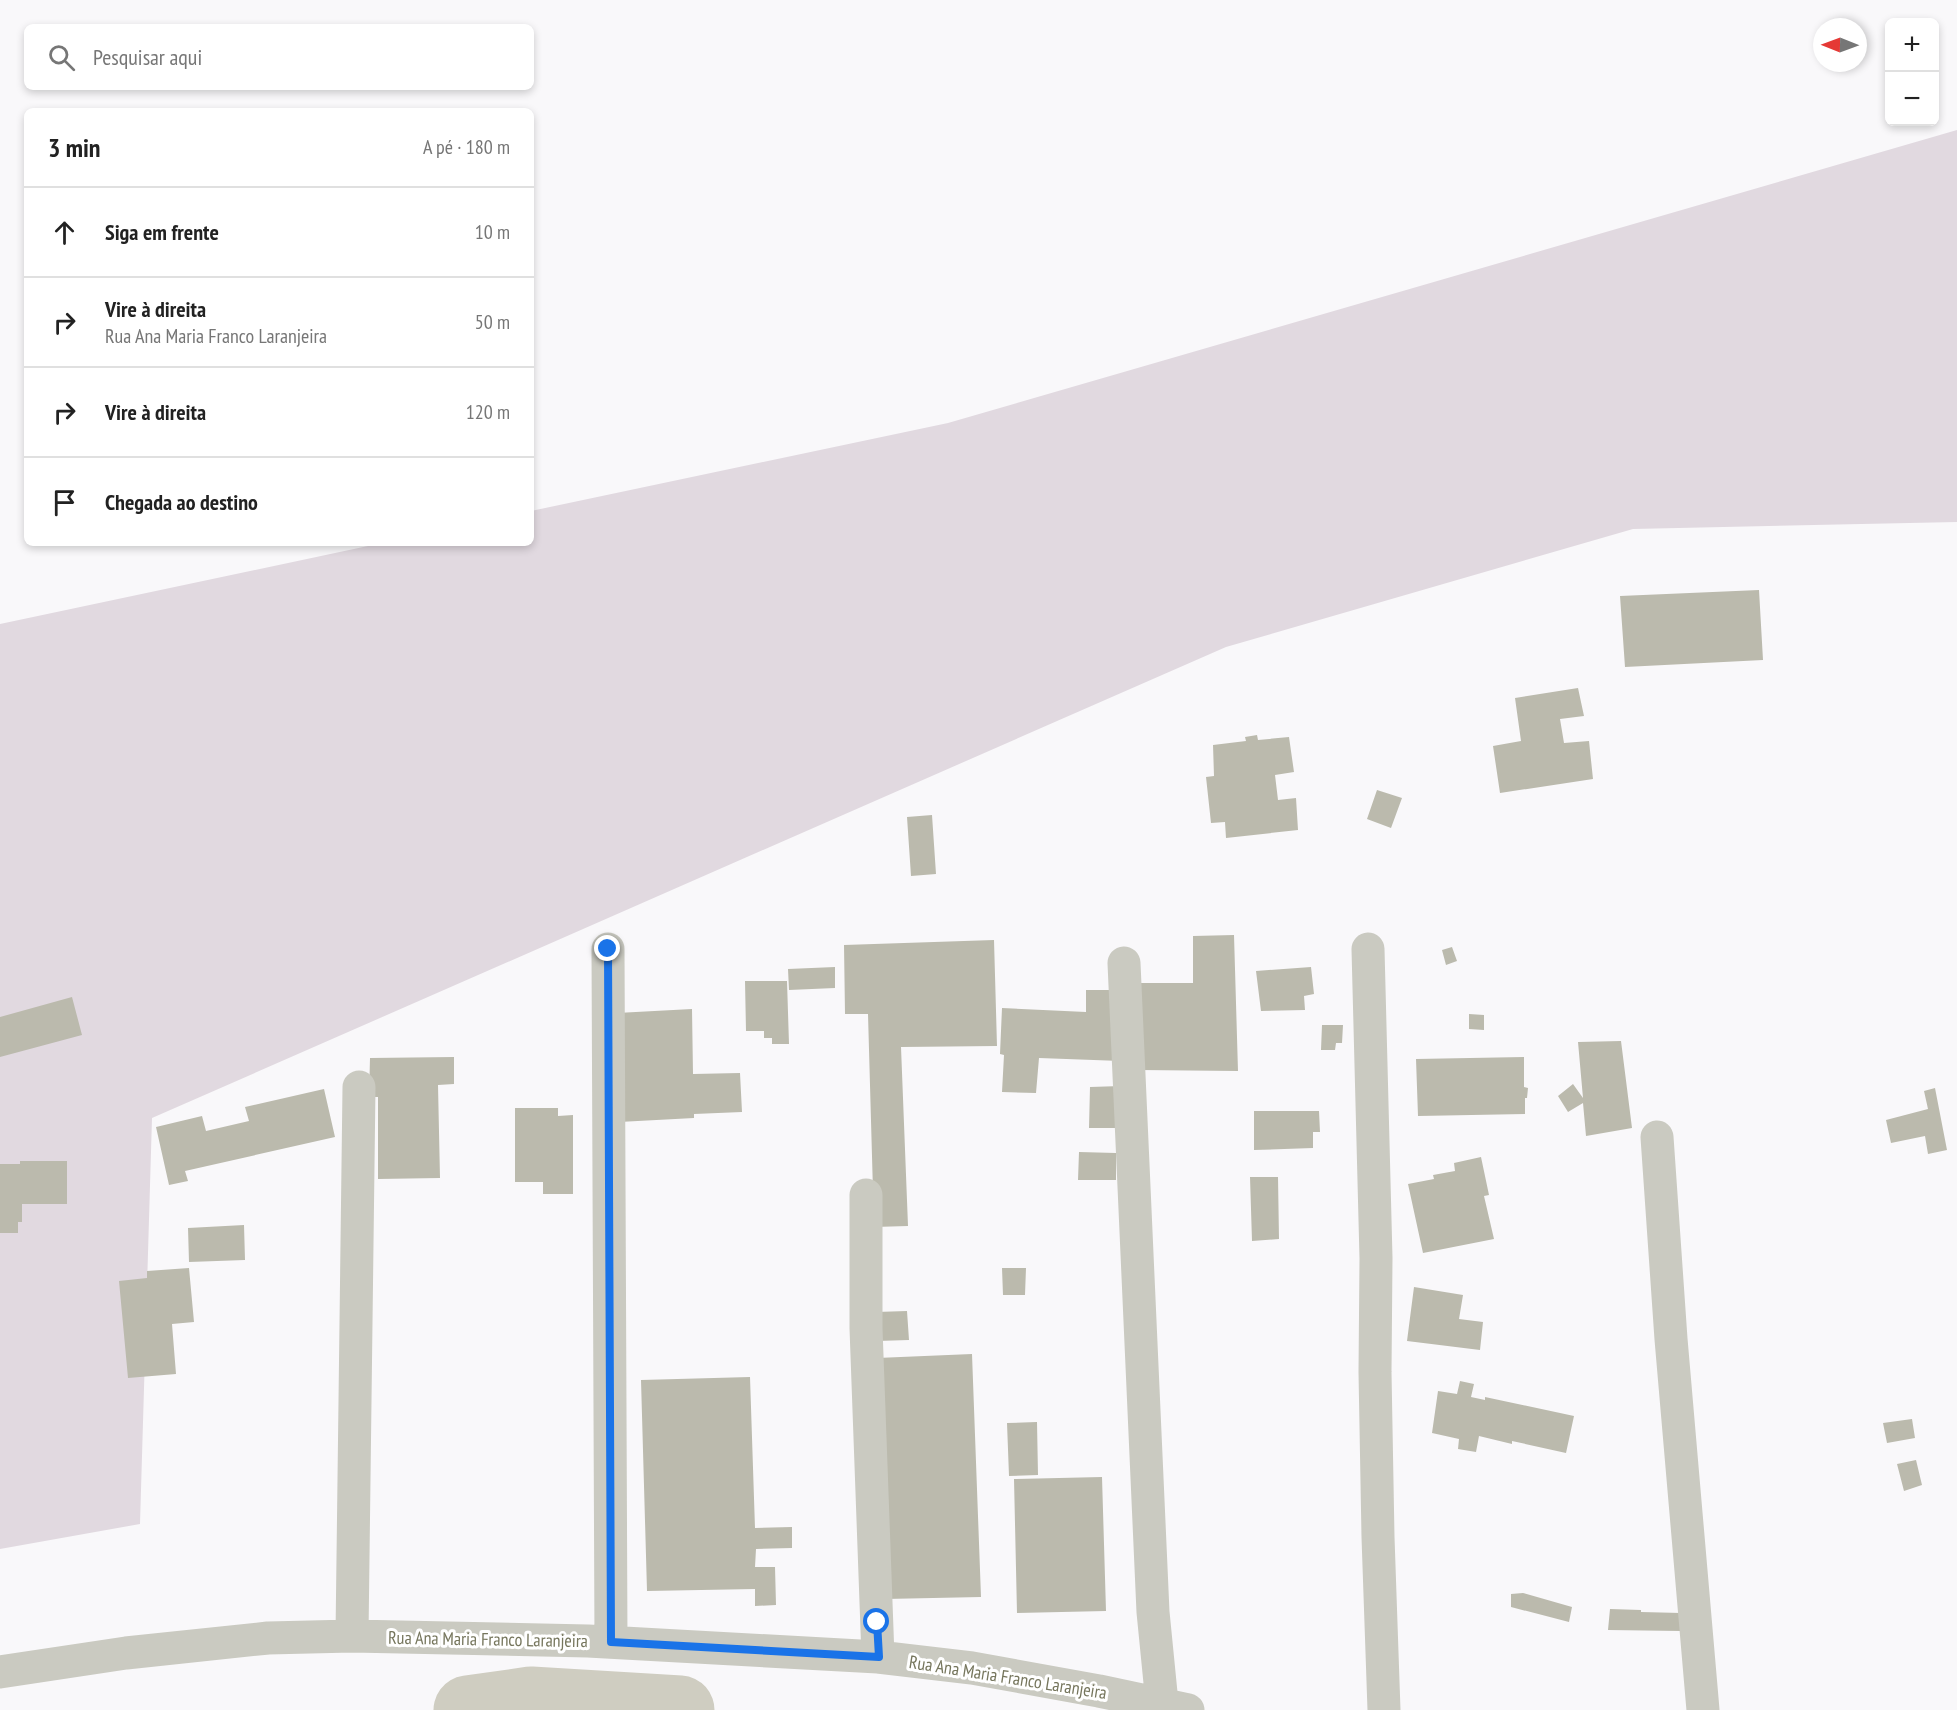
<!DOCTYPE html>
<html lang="pt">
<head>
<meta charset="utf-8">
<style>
	:root { --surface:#fff; --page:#f6f6f6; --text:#222; --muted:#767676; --line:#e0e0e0 }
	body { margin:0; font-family:"PT Sans Narrow",sans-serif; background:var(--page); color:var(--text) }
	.controls { position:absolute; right:18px; top:18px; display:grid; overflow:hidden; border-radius:9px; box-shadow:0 3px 9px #0003 }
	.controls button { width:54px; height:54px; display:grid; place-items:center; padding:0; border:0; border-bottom:2px solid var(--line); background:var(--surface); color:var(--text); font:30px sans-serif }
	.compass { position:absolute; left:1813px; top:18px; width:54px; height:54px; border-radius:50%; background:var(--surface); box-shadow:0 3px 9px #0003; rotate:271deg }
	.stop { position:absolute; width:18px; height:18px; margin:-14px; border:4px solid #1a73e8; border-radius:50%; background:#fff }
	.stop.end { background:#1a73e8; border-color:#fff; box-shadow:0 2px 6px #0008 }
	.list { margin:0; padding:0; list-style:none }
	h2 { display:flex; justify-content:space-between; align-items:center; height:78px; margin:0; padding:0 24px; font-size:26px }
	h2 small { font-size:20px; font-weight:400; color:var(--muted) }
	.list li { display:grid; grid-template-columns:39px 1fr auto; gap:18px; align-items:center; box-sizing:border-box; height:90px; padding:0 24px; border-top:2px solid var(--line) }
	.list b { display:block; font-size:22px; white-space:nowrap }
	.list p { margin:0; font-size:20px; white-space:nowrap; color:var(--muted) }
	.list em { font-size:20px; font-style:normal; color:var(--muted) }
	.icon { flex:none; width:33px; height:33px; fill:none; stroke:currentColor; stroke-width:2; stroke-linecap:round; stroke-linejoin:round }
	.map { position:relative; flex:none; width:1957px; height:1710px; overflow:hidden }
	.search { position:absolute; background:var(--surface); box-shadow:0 3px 9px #0003; left:24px; top:24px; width:510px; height:66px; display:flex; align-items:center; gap:15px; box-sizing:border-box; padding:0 21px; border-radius:9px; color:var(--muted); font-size:22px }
	.panel { position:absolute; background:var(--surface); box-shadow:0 3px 9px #0003; left:24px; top:108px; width:510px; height:438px; border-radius:9px }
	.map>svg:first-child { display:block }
	.green { fill:#e1d9e0 }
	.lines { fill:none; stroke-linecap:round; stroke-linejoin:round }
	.river { stroke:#cfcdc1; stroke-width:69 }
	.building { fill:#bbbaad }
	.minor { stroke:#cacac1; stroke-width:33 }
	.route { stroke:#1a73e8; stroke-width:8 }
	.labels { text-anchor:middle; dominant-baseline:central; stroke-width:6; stroke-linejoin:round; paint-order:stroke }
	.street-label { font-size:18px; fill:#76765d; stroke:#fff }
</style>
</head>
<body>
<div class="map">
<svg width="1957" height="1710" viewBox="0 0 1957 1710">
	<rect width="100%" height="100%" fill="#f9f8fa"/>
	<!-- green -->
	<path class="green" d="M1957 130V522L1633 529 1226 647 152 1118 140 1524 0 1549V624L382 543H531V511L948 423Z"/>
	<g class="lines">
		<!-- river -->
		<path class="river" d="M468 1710 531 1701 680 1710"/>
	</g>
	<!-- building -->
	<path class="building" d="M1759 590 1763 660 1625 667 1620 596Z
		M1578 688 1584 716 1560 719 1564 743 1589 741 1593 779 1500 793 1493 746 1521 741 1515 698Z
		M1257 735 1258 740 1289 737 1294 772 1275 775 1278 800 1296 798 1298 830 1226 838 1225 822 1211 823 1206 777 1214 776 1213 745 1246 741 1245 737Z
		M1377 790 1402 798 1391 828 1367 819Z
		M932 815 936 874 911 876 907 817Z
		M1234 935 1238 1071 1140 1070V983H1193V936Z
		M994 940 997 1046 901 1047 908 1226 874 1227 868 1014H845L844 945Z
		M1452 947 1457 961 1446 965 1442 950Z
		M835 967V988L789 990 788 969Z
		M1311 967 1314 994 1304 996 1305 1010 1261 1011 1256 971Z
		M745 981H787L789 1044H772V1038H764V1031H746Z
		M1086 990H1118L1121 1061 1039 1058 1036 1093 1002 1092 1004 1055 1000 1054 1002 1008 1086 1012Z
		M72 997 82 1035 0 1057V1017Z
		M692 1009 693 1074 740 1073 742 1112 694 1114V1118L619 1122 617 1013Z
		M1469 1014 1484 1015V1030L1469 1029Z
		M1322 1025H1343L1342 1043H1336L1335 1050H1321Z
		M1621 1041 1632 1128 1586 1136 1583 1103 1568 1112 1558 1096 1573 1084 1583 1098 1578 1042Z
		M454 1057V1084L438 1085 440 1178 378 1179V1097H369L370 1058Z
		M1524 1057V1087L1528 1088 1527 1098H1525V1114L1418 1116 1416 1059Z
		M1121 1086 1122 1128H1089L1090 1087Z
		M1935 1088 1947 1150 1928 1154 1925 1136 1891 1143 1886 1120 1928 1109 1924 1091Z
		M324 1089 335 1137 185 1171 188 1181 169 1185 156 1127 202 1116 206 1131 249 1121 245 1107Z
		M515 1108H558V1116L573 1115V1194H543V1182H515Z
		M1254 1111H1319L1320 1132H1313V1148L1254 1150Z
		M1079 1152 1116 1153V1180H1078Z
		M1481 1157 1489 1195 1484 1196 1494 1239 1423 1253 1408 1184 1434 1179 1433 1175 1455 1171 1454 1163Z
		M20 1161H67V1204H22V1222H18V1233H0V1164H20Z
		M1250 1177H1278L1279 1239 1252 1241Z
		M244 1225 245 1260 189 1262 188 1228Z
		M189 1268 194 1322 172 1324 176 1374 128 1378 119 1281 147 1278V1271Z
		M1002 1268H1026L1025 1295H1003Z
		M1414 1287 1463 1295 1459 1319 1483 1322 1480 1350 1407 1341Z
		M907 1311 909 1340 877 1341 876 1312Z
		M972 1354 981 1597 885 1599 877 1358Z
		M750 1377 755 1528 792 1527V1548L756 1549 755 1567H775L776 1605 755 1606V1589L647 1591 641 1380Z
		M1460 1381 1474 1384 1471 1397 1485 1400V1397L1574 1416 1566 1453 1512 1441V1444L1479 1436 1476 1452 1458 1449 1459 1439 1432 1433 1438 1391 1457 1394Z
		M1912 1419 1915 1438 1887 1443 1883 1423Z
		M1037 1422 1038 1475 1009 1476 1007 1423Z
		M1916 1460 1922 1485 1904 1491 1897 1464Z
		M1102 1477 1106 1611 1017 1613 1014 1479Z
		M1523 1593 1572 1607 1569 1622 1511 1607V1594Z
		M1610 1609 1641 1610V1612L1681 1613V1631L1608 1630Z"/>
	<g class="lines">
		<!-- minor -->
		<path class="minor" d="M608 949 611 1642
			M1368 949 1376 1258 1375 1372 1378 1537 1384 1710
			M1124 963 1153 1612 1162 1703
			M1657 1137 1671 1339 1703 1710
			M866 1195V1328L878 1657
			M352 1636 359 1087
			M0 1672 126 1653 268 1638 352 1636 588 1641 878 1657 972 1668 1099 1691 1188 1710"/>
	</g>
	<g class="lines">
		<!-- route -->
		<path class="route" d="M608 949 611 1642 879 1657 877 1622"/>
	</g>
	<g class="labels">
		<!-- street labels -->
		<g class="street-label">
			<text transform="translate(488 1639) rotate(1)">Rua Ana Maria Franco Laranjeira</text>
			<text transform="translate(1008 1677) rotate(9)">Rua Ana Maria Franco Laranjeira</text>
		</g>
	</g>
</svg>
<div class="controls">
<button>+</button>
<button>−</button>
</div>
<svg class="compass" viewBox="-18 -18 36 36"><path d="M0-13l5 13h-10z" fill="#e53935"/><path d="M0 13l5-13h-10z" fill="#767676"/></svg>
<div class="stop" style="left:877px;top:1622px"></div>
<div class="stop end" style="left:608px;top:949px"></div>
<div class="search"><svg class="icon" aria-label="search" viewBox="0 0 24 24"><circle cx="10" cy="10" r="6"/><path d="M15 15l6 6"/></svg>Pesquisar aqui</div>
<section class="panel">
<h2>3 min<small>A pé · 180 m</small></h2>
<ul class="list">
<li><svg class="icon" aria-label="ahead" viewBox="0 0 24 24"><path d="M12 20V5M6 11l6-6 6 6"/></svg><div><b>Siga em frente</b></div><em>10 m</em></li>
<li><svg class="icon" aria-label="right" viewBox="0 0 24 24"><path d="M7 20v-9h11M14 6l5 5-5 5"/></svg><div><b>Vire à direita</b><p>Rua Ana Maria Franco Laranjeira</p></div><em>50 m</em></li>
<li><svg class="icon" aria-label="right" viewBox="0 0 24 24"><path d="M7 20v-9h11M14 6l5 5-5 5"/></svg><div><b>Vire à direita</b></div><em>120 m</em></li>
<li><svg class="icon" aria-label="arrive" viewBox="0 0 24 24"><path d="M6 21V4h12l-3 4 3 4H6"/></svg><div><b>Chegada ao destino</b></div></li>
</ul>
</section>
</div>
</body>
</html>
